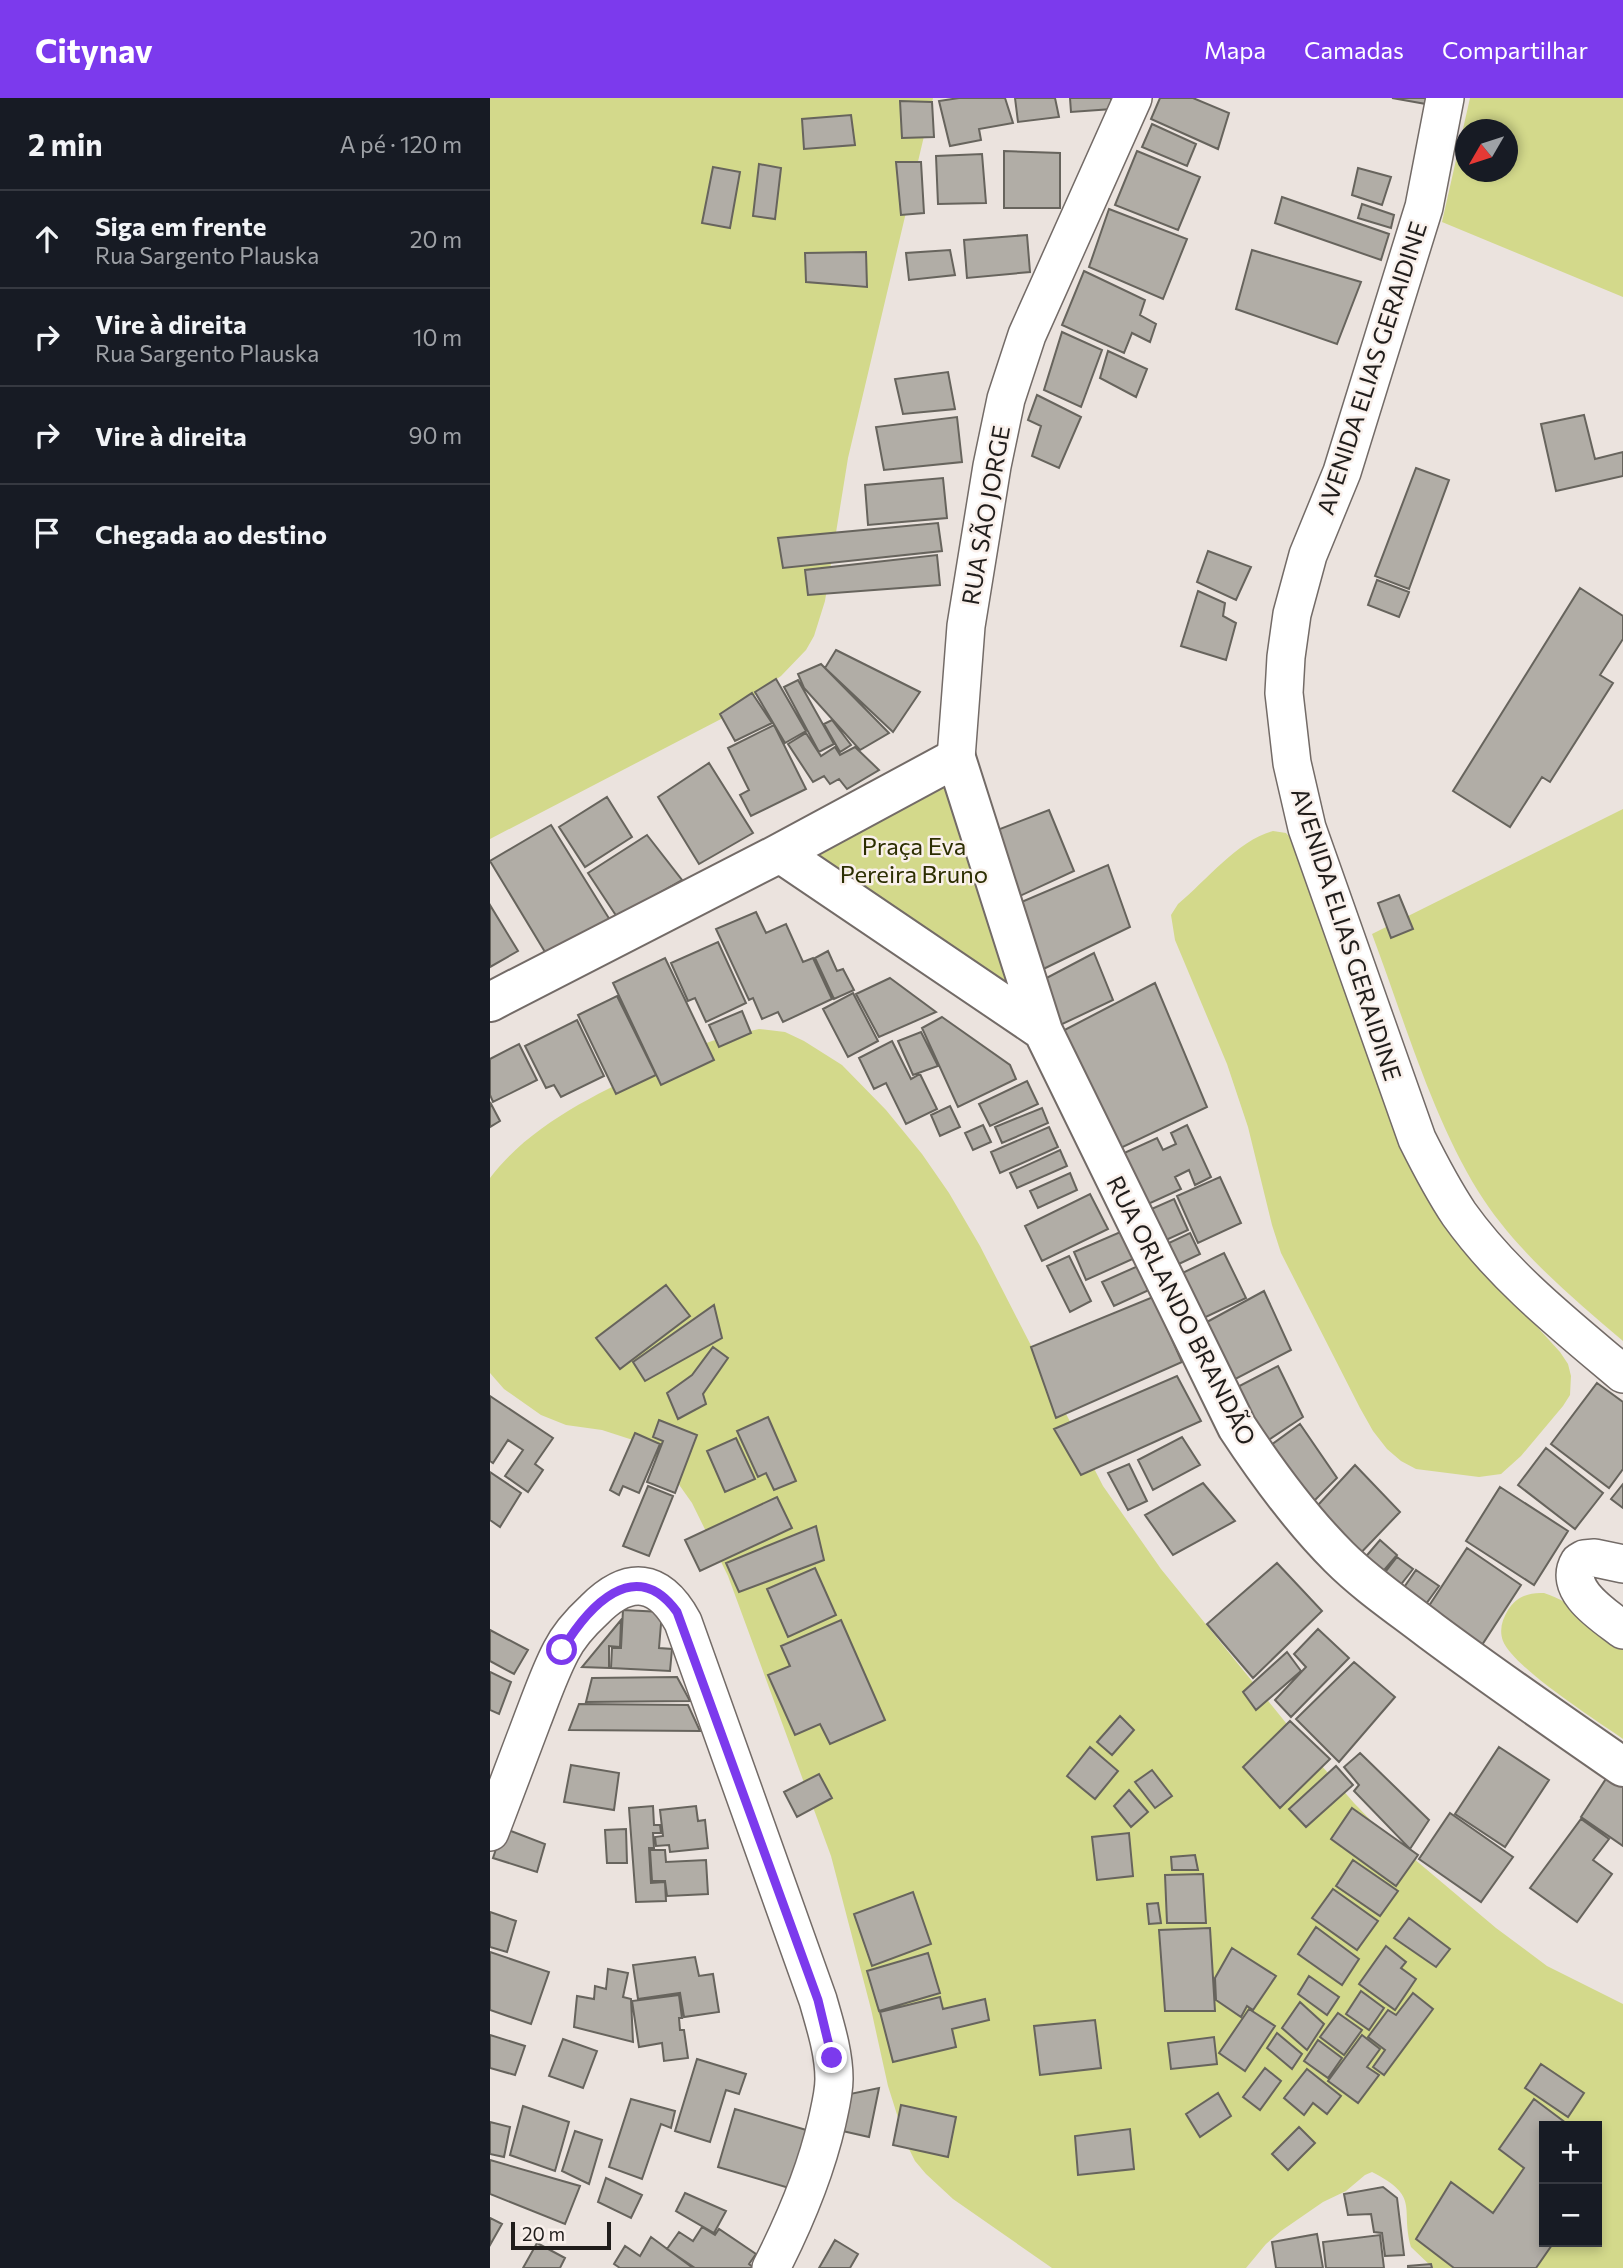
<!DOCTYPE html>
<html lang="pt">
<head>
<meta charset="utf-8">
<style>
	:root { --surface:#171b24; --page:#20242c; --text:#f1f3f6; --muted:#9ea1a6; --line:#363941; --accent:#7c3aed }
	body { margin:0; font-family:Commissioner,sans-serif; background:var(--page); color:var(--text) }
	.controls { position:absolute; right:21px; bottom:21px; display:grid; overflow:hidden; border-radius:0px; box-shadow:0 4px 10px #0003 }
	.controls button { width:63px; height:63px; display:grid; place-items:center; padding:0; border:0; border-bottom:2px solid var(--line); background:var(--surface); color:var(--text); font:35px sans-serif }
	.compass { position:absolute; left:965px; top:21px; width:63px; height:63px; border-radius:50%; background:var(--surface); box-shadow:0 4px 10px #0003; rotate:231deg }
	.scale { position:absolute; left:21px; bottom:18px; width:100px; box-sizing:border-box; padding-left:7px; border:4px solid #201d1b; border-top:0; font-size:19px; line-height:24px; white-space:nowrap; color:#201d1b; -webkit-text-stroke:5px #f9f0eb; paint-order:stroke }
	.stop { position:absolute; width:21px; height:21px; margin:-16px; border:5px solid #7c3aed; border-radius:50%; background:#fff }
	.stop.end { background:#7c3aed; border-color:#fff; box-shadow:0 2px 7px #0008 }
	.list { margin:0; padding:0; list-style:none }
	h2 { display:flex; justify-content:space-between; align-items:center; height:91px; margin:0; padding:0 28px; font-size:30px }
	h2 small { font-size:23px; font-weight:400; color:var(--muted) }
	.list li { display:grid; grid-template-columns:46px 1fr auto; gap:21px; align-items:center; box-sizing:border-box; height:98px; padding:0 28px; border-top:2px solid var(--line) }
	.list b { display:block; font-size:26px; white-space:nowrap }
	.list p { margin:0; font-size:23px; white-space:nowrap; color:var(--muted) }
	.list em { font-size:23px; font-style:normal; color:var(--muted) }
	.icon { flex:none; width:38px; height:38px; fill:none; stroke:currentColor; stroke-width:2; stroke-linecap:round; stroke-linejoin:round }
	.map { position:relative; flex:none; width:1133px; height:2170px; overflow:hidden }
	header { display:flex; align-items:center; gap:42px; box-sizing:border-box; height:98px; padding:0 35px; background:var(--accent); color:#fff }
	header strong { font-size:33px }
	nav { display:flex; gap:38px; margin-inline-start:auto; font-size:24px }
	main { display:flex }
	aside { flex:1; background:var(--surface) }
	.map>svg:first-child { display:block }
	.green { fill:#d3d98b; fill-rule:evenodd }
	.building { fill:#b1ada6; stroke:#67645d; stroke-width:2 }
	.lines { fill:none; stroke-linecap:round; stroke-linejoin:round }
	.minor-casing { stroke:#736b67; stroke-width:40 }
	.tertiary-casing { stroke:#736b67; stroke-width:42 }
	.minor { stroke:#fff; stroke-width:37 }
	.tertiary { stroke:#fff; stroke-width:38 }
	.route { stroke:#7c3aed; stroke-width:9 }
	.labels { text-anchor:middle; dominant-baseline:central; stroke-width:5; stroke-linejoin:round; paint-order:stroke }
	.street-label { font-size:24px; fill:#201d1b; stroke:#f9f0eb }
	.park-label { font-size:24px; fill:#2c2e01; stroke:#f9f0eb }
</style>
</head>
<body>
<header>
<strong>Citynav</strong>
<nav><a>Mapa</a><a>Camadas</a><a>Compartilhar</a></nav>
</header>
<main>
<aside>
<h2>2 min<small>A pé · 120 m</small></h2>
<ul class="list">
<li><svg class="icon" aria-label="ahead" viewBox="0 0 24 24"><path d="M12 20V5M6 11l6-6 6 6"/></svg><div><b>Siga em frente</b><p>Rua Sargento Plauska</p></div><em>20 m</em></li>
<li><svg class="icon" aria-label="right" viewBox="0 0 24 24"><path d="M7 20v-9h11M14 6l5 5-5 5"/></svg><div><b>Vire à direita</b><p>Rua Sargento Plauska</p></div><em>10 m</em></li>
<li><svg class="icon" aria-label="right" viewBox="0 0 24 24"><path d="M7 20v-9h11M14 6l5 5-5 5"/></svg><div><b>Vire à direita</b></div><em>90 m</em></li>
<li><svg class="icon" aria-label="arrive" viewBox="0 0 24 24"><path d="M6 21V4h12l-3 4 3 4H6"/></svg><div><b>Chegada ao destino</b></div></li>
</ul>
</aside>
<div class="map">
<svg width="1133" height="2170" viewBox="0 0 1133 2170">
	<rect width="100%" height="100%" fill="#ebe3de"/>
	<!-- green -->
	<path class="green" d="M0 0H443L358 360 335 503 324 538 316 552 291 578 231 621 0 741Z
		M980 0H1133V199L952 124ZM976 32H1018V74H976Z
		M466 660 553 933 290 755Z
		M1133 711V1243C1081 1199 1024 1151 988 1093 941 1016 914 921 882 836Z
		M783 733 796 735 806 746 840 853 912 1037 1007 1185 1070 1254 1078 1266 1081 1278 1080 1297 1073 1308 1031 1358 1011 1376 989 1379 926 1371 911 1363 897 1351 883 1333 870 1310 791 1155 782 1127 758 1029 737 966 685 842 681 817 688 806C716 783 748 742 783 733Z
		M269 931 295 934 314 943 352 967 396 1012 432 1056 459 1095 490 1148 613 1388 671 1471 818 1652 864 1705 891 1733 1006 1830 1057 1868 1133 1906V2170H943L921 2149C910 2109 931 2099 882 2074L875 2077 856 2093 833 2104 791 2133 776 2146 756 2170H562L463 2101 436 2076 425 2063 416 2045 398 1988 381 1911 341 1758 238 1478 202 1405 178 1371 149 1344 112 1332 76 1327 51 1317 14 1291 0 1275V1080C41 1026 108 995 168 967 186 959 204 949 222 943 237 938 253 935 269 931ZM1054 2028H1107V2144H1054Z
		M1054 1495C1084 1505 1108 1527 1133 1545V1641C1106 1622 1024 1570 1013 1543 1009 1532 1012 1522 1018 1512 1026 1499 1039 1494 1054 1495Z"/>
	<!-- building -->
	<path class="building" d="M469 0H515L523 25 489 31 491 42 460 48 449 3Z
		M525 0H565L569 19 528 24Z
		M580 0H621L622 11 581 14Z
		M670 0H703L739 15 728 51 661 21Z
		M902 0H955L953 9Z
		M410 3 442 4 444 39 412 40Z
		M361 17 365 47 314 51 312 21Z
		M662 26 706 46 697 68 652 49Z
		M514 53 570 55V110H514Z
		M647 53 710 79 688 132 625 107Z
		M492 56 496 105 448 106 446 58Z
		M406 64H431L434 115 411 117Z
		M269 66 291 70 285 121 263 118Z
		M223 69 250 74 240 130 212 125Z
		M868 70 901 79 892 107 862 97Z
		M792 99 899 136 891 162 785 125Z
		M872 106 904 117 901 130 868 120Z
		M619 111 697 141 673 201 599 169Z
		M537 137 540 174 477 180 474 142Z
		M460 152 465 177 419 182 416 155Z
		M762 152 871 184 847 246 746 211Z
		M376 154 377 189 316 184 315 155Z
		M594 173 655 202 650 217 666 226 660 244 642 235 634 255 572 227Z
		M572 234 612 252 591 309 554 292Z
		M618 253 657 271 646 299 610 280Z
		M458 274 465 311 413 316 405 281Z
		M547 297 591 319 569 370 542 358 551 328 538 322Z
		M1094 317 1105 361 1133 354V378L1066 393 1051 326Z
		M467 319 472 364 394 372 386 329Z
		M926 370 959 382 919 491 885 478Z
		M453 380 457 420 378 427 375 387Z
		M448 425 452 453 293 470 288 440Z
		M718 453 761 469 746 502 707 484Z
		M447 457 450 487 318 497 315 472Z
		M887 482 919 494 909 519 878 507Z
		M1090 490 1133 518V541L1110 577 1123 585 1060 684 1052 679 1020 729 963 693Z
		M708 493 735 505 733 518 746 525 736 562 691 548Z
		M346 552 430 594 403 634 335 570Z
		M331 566 399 635 370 652 314 590 308 576Z
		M286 581 316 633 295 645 265 594Z
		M308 582 344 646 329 654 294 589Z
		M262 595 282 625 245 643 230 616Z
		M342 622 361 647 350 654 334 626Z
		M284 627 316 691 261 718 250 697 259 692 238 650Z
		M316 635 331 658 345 649 350 657 365 649 389 672 357 691 349 681 340 686 334 678 323 684 298 646Z
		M219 665 263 735 209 766 168 699Z
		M117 699 142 739 95 769 69 729Z
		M559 712 584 773 519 803 497 736Z
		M61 727 120 822 55 854 0 763Z
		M157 737 192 782 127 819 98 775Z
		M618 767 640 829 543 876 520 809Z
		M909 797 923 831 901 840 888 805Z
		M0 807 28 853 0 869Z
		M266 814 276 835 296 826 313 864 323 860 342 901 293 924 288 914 272 921 263 900 259 902 226 831Z
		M228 844 256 905 216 924 205 900 198 903 181 865Z
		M338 853 347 873 353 871 364 892 344 901 325 860Z
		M604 855 623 902 566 929 547 885Z
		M175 860 224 962 171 987 123 885Z
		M400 880 446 914 389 939 366 896Z
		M665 885 717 1009 618 1056 563 938Z
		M363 895 388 943 358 959 333 911Z
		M127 898 166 977 126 996 88 917Z
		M252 913 261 935 229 949 219 927Z
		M452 919 520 967 526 981 468 1009 432 930Z
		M87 922 114 978 71 999 64 987 56 990 35 948Z
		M431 934 448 968 423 977 408 943Z
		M402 943 421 981 430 976 447 1011 416 1026 396 985 384 991 369 960Z
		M29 946 47 982 3 1004 0 997V961Z
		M537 983 548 1006 500 1028 489 1006Z
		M0 1004 10 1023 0 1029Z
		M460 1008 470 1029 450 1038 441 1017Z
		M552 1010 558 1025 512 1045 505 1029Z
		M493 1027 501 1044 483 1052 475 1035Z
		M697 1027 721 1079 705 1087 699 1072 685 1079 691 1091 645 1112 621 1061 667 1040 673 1052 686 1046 681 1035Z
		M559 1029 568 1049 510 1075 501 1054Z
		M570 1052 577 1068 527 1090 520 1075Z
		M580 1075 587 1092 548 1110 540 1093Z
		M730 1079 751 1125 708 1145 687 1098Z
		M600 1096 618 1131 552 1163 535 1128Z
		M684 1101 698 1132 663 1148 648 1117Z
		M635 1132 647 1159 596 1182 584 1154Z
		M700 1135 710 1156 674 1173 664 1152Z
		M734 1155 756 1200 701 1226 680 1181Z
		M579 1158 601 1203 580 1214 557 1168Z
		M648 1168 659 1192 624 1208 612 1184Z
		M176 1187 200 1218 130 1271 106 1240Z
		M774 1193 801 1252 732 1288 704 1231Z
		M663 1199 692 1264 566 1320 541 1249Z
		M224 1207 232 1240 155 1283 143 1264Z
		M223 1249 238 1260 213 1296 216 1306 188 1321 177 1295 202 1277Z
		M788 1268 813 1319 768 1349 736 1295Z
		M687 1278 711 1323 591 1377 564 1331Z
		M1107 1285 1133 1304V1371L1119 1390 1061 1346Z
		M0 1298 63 1340 45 1366 53 1372 38 1394 15 1378 33 1352 18 1342 3 1365 0 1363Z
		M278 1319 306 1383 284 1392 276 1375 268 1379 247 1333Z
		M169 1322 207 1337 185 1395 157 1384 173 1343 163 1339Z
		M810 1326 847 1380 814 1413 770 1355Z
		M145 1335 170 1346 149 1395 133 1388 129 1397 120 1392Z
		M692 1339 710 1367 663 1392 648 1362Z
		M246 1340 265 1381 235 1394 217 1353Z
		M1056 1350 1113 1395 1085 1431 1028 1387Z
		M639 1366 657 1403 638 1412 618 1375Z
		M865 1367 910 1414 863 1463 817 1419Z
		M0 1374 31 1395 10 1429 0 1422Z
		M713 1385 745 1423 683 1457 655 1417Z
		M1133 1386V1410L1121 1401Z
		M158 1388 183 1398 159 1458 133 1448Z
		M1010 1389 1078 1433 1044 1487 976 1443Z
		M287 1399 302 1430 210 1473 195 1442Z
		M326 1428 334 1462 249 1494 236 1465Z
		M890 1442 907 1457 884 1484 867 1469Z
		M977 1450 1031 1487 988 1553 933 1517Z
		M907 1459 923 1471 902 1498 886 1486Z
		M787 1465 832 1513 763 1580 717 1526Z
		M325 1470 346 1517 298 1539 277 1491Z
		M926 1472 949 1488 928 1517 906 1501Z
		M133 1512 172 1514 169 1550 182 1551 180 1573 121 1570 122 1550H131Z
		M131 1522 130 1549 119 1548V1570L92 1569Z
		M351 1522 395 1622 340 1646 330 1626 305 1637 278 1577 300 1568 291 1548Z
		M828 1531 859 1560 801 1619 785 1602 816 1569 804 1556Z
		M0 1532 38 1552 24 1576 0 1563Z
		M797 1554 811 1573 766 1612 753 1594Z
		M864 1564 905 1599 849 1664 806 1621Z
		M0 1574 21 1584 9 1616 0 1612Z
		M187 1579 200 1603 96 1604 102 1580Z
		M89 1606 198 1607 210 1633 79 1632Z
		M630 1618 644 1632 622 1657 607 1644Z
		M800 1623 840 1661 790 1710 753 1669Z
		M600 1649 628 1673 605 1701 577 1678Z
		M1009 1649 1059 1682 1015 1749 965 1716Z
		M870 1655 939 1722 920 1751 864 1693 869 1687 854 1669Z
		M81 1667 129 1675 124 1712 74 1704Z
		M846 1668 863 1687 816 1729 799 1711Z
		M1123 1670 1133 1676V1748L1091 1719Z
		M662 1672 682 1698 665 1710 645 1684Z
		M329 1676 342 1700 307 1719 294 1694Z
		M639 1692 658 1714 641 1729 624 1708Z
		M163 1708 164 1727H170L171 1735H163L164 1750H159L161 1785 175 1784 176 1803 146 1804 139 1710Z
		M206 1708 208 1723 215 1722 218 1750 180 1754 179 1747 166 1748 165 1739 173 1738 170 1712Z
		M862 1710 928 1757 906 1788 841 1741Z
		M960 1715 1023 1759 991 1804 929 1761Z
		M1091 1721 1119 1741 1103 1762 1122 1776 1087 1824 1040 1790Z
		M13 1730 55 1746 47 1774 3 1760Z
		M136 1731 137 1765H117L115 1732Z
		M639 1735 643 1778 607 1782 602 1739Z
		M160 1752H175L176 1764 216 1762 218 1796 177 1798 175 1783H162Z
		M705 1757 708 1772H682L681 1759Z
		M863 1762 908 1793 890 1818 846 1788Z
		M713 1776 716 1825H677L675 1777Z
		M843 1791 888 1823 867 1852 822 1820Z
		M423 1794 441 1846 382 1868 364 1816Z
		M668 1805 671 1825 659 1826 657 1806Z
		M0 1814 26 1823 17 1854 0 1849Z
		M919 1820 960 1851 946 1869 904 1840Z
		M826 1829 869 1861 852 1887 808 1856Z
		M720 1830 725 1913H675L669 1832Z
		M896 1848 916 1864 911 1870 926 1881 905 1912 869 1886Z
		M742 1850 786 1878 763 1912 757 1908 751 1919 726 1902 725 1880Z
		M0 1854 59 1874 41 1926 0 1912Z
		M438 1855 450 1895 389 1913 377 1873Z
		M205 1859 209 1878 223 1876 229 1914 194 1919 190 1895 148 1901 143 1867Z
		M118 1871 138 1875 133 1899 141 1901 143 1944 84 1929 87 1898 104 1901 105 1888 116 1891Z
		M819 1878 849 1899 837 1917 808 1896Z
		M871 1893 894 1910 879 1932 856 1916Z
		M923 1895 943 1911 894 1977 883 1969 895 1952 878 1939 898 1912 906 1917Z
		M189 1897 192 1920H189L190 1932H194L198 1960 174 1963 172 1945 149 1949 142 1903Z
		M450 1899 453 1911 495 1901 499 1922 462 1931 466 1949 403 1964 390 1914Z
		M810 1904 834 1926 817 1952 792 1930Z
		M759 1911 785 1928 755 1973 729 1955Z
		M848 1915 872 1932 854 1957 830 1939Z
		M605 1922 611 1970 550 1977 544 1928Z
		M787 1935 812 1956 802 1971 777 1950Z
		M0 1937 35 1948 25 1977 0 1970Z
		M872 1937 890 1951 877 1969 889 1977 868 2005 838 1983Z
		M724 1939 727 1966 681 1971 678 1945Z
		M73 1941 107 1953 93 1990 59 1978Z
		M828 1942 852 1960 838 1980 814 1963Z
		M207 1961 256 1976 249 1996 236 1992 220 2044 185 2033Z
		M1051 1966 1094 1995 1078 2019 1035 1990Z
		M775 1970 791 1983 770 2012 753 1999Z
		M817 1971 851 1998 837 2016 823 2005 814 2017 794 2000Z
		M389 1990 379 2039 348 2032 355 1997Z
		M728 1995 741 2018 710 2039 696 2016Z
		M141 2001 185 2013 181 2030 171 2026 152 2081 119 2069Z
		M1044 2001 1080 2028H1054V2144H1064L1046 2170H964L926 2141 961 2084 1003 2115 1034 2070 1009 2051Z
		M411 2007 466 2019 458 2059 403 2047Z
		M33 2008 79 2024 65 2073 20 2057Z
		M245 2011 323 2034 306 2092 228 2069Z
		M0 2024 20 2029 14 2059 0 2056Z
		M809 2029 825 2045 798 2072 782 2056Z
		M640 2031 644 2071 588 2077 585 2038Z
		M85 2033 112 2042 99 2086 72 2073Z
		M0 2062 90 2088 75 2126 0 2096Z
		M116 2080 152 2097 141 2120 108 2104Z
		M893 2089 907 2100 914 2157 895 2158 892 2135 884 2134 881 2116 858 2117 854 2096Z
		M195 2095 236 2113 224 2135 186 2113Z
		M0 2120 12 2126 0 2147Z
		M212 2129 225 2137 229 2131 266 2156 259 2166 264 2170H205L177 2151 189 2134 203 2143Z
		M827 2136 833 2170H786L782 2144Z
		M890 2137 894 2170H836L833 2144Z
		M161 2139 203 2170H130L124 2166 135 2148 150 2158Z
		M345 2142 368 2156 360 2170H329Z
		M47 2145 75 2160 70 2170H33Z
		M941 2166 942 2170H918V2168Z"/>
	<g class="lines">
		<!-- minor casing -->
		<g class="minor-casing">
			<path id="minor" d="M955 0 934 109 852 374 818 457 802 516 796 559 794 595 802 665 817 730 927 1041C940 1067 953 1092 969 1116 1014 1179 1075 1227 1133 1276
				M466 660 476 528 502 368 516 301 537 237 643 0
				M1133 1466 1105 1460 1094 1461 1089 1464C1072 1492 1115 1518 1133 1532
				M0 1734C14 1697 28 1660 42 1623 51 1600 59 1576 71 1553 79 1537 91 1524 104 1512 139 1477 169 1480 193 1524L328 1902C335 1927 344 1954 344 1981 344 1995 340 2010 337 2024 325 2076 305 2123 281 2170"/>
		</g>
		<!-- tertiary casing -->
		<g class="tertiary-casing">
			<path id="tertiary" d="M290 755 553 933
				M0 904 290 755 466 660 553 933 747 1329C778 1376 810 1420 849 1459 877 1487 910 1509 941 1533 1004 1580 1068 1624 1133 1669"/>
		</g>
		<!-- minor -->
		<use href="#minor" class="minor"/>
		<!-- tertiary -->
		<use href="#tertiary" class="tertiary"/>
	</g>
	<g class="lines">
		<!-- route -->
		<path class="route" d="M72 1552C98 1509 145 1456 187 1514L328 1902 342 1960"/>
	</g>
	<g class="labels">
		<!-- street labels -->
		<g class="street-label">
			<text transform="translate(881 270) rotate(-72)">AVENIDA ELIAS GERAIDINE</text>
			<text transform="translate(495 417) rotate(-80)">RUA SÃO JORGE</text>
			<text transform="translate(857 836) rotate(72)">AVENIDA ELIAS GERAIDINE</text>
			<text transform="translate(692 1212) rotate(63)">RUA ORLANDO BRANDÃO</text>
		</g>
		<!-- park labels -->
		<g class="park-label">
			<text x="424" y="747">Praça Eva<tspan x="424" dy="28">Pereira Bruno</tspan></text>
		</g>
	</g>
</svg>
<div class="controls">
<button>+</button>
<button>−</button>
</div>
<svg class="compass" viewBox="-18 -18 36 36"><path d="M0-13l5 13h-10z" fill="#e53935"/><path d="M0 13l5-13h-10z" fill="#9ea1a6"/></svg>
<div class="scale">20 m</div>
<div class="stop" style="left:72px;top:1552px"></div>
<div class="stop end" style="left:342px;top:1960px"></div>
</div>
</main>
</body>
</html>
